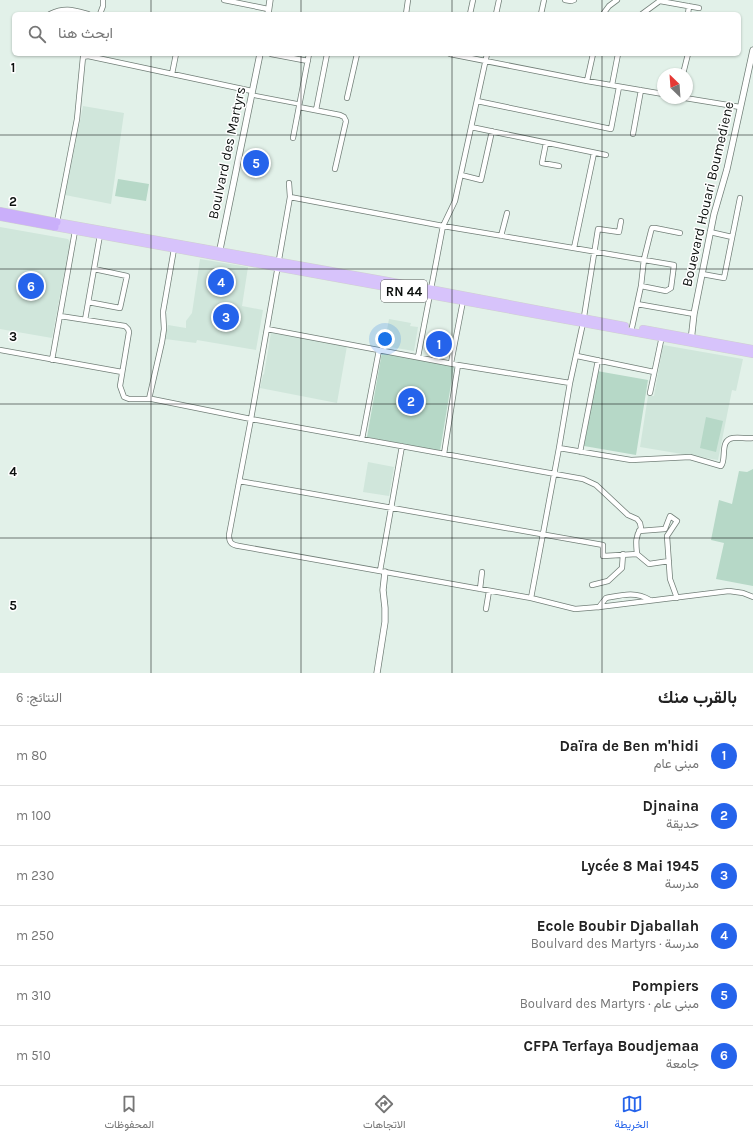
<!DOCTYPE html>
<html lang="ar">
<head>
<meta charset="utf-8">
<style>
	:root { --surface:#fff; --page:#f2f2f2; --text:#222; --muted:#767676; --line:#e0e0e0; --accent:#2563eb }
	body { margin:0; font-family:Karla,Vazirmatn,sans-serif; background:var(--page); color:var(--text); direction:rtl }
	.compass { position:absolute; left:657px; top:68px; width:36px; height:36px; border-radius:50%; background:var(--surface); box-shadow:0 1px 3px #0004; rotate:335deg }
	.you { position:absolute; left:385px; top:339px; width:14px; height:14px; margin:-10px; border:3px solid #fff; border-radius:50%; background:#1a73e8; box-shadow:0 0 0 6px #1a73e833 }
	.badge { display:grid; place-items:center; width:26px; height:26px; border-radius:50%; background:var(--accent); color:#fff; font-size:13px; font-weight:700 }
	.pin { position:absolute; translate:-50% -50%; border:2px solid #fff; box-shadow:0 1px 4px #0006 }
	.list { margin:0; padding:0; list-style:none }
	h2 { display:flex; justify-content:space-between; align-items:center; height:52px; margin:0; padding:0 16px; font-size:17px }
	h2 small { font-size:13px; font-weight:400; color:var(--muted) }
	.list li { display:grid; grid-template-columns:26px 1fr auto; gap:12px; align-items:center; box-sizing:border-box; height:60px; padding:0 16px; border-top:1px solid var(--line) }
	.list b { display:block; font-size:15px; white-space:nowrap }
	.list p { margin:0; font-size:13px; white-space:nowrap; color:var(--muted) }
	.list em { font-size:13px; font-style:normal; color:var(--muted) }
	.icon { flex:none; width:22px; height:22px; fill:none; stroke:currentColor; stroke-width:2; stroke-linecap:round; stroke-linejoin:round }
	.map { position:relative; flex:none; width:753px; height:673px; overflow:hidden; direction:ltr }
	.search { position:absolute; background:var(--surface); box-shadow:0 1px 3px #0004; left:12px; right:12px; top:12px; height:44px; display:flex; align-items:center; gap:10px; box-sizing:border-box; padding:0 14px; border-radius:6px; color:var(--muted); font-size:15px }
	.sheet { height:412px; background:var(--surface) }
	nav { display:flex; justify-content:space-around; align-items:center; box-sizing:border-box; height:56px; border-top:1px solid var(--line); background:var(--surface); font-size:11px; color:var(--muted) }
	nav a { display:grid; justify-items:center; gap:2px }
	nav .on { color:var(--accent) }
	.map>svg:first-child { display:block }
	.built { fill:#d0e6db }
	.green { fill:#b6d8c7 }
	.lines { fill:none; stroke-linecap:round; stroke-linejoin:round }
	.pedestrian-casing { stroke:#727f78; stroke-width:5 }
	.minor-casing { stroke:#727f78; stroke-width:6 }
	.tertiary-casing { stroke:#727f78; stroke-width:7 }
	.primary-casing { stroke:#cfcfcf; stroke-width:8 }
	.trunk-casing { stroke:#cfcfcf; stroke-width:8 }
	.pedestrian { stroke:#fff; stroke-width:3.5 }
	.minor { stroke:#fff; stroke-width:4.5 }
	.tertiary { stroke:#fff; stroke-width:5.5 }
	.primary { stroke:#d7c3fb; stroke-width:7 }
	.trunk { stroke:#caaffa; stroke-width:7 }
	.grid { fill:none; stroke:#0d110f; stroke-width:1; stroke-opacity:0.55 }
	.labels { text-anchor:middle; dominant-baseline:central; stroke-width:3; stroke-linejoin:round; paint-order:stroke }
	.shield { fill:#fff; stroke:#565857; stroke-width:1 }
	.shield-label { font-size:13px; font-weight:bold; fill:#0d110f }
	.street-label { font-size:14px; fill:#0d110f; stroke:#fff }
	.grid-label { font-size:13px; text-anchor:middle; font-weight:bold; fill:#0d110f; stroke:#fff; stroke-width:3; stroke-linejoin:round; paint-order:stroke }
</style>
</head>
<body>
<div class="map">
<svg width="753" height="673" viewBox="0 0 753 673">
	<rect width="100%" height="100%" fill="#e2f1e9"/>
	<!-- built -->
	<path class="built" d="M83 106 124 113 111 204 65 195Z
		M0 227 68 239 70 242 52 338 0 329Z
		M200 259 248 267 242 306 263 310 256 350 197 340 196 343 165 339 168 325 186 328V321L192 313Z
		M389 319 411 323 410 326 418 327 414 351 384 346Z
		M271 333 347 346 337 403 260 388 263 375 264 374Z
		M663 345 743 359 736 391 732 390 718 460 640 447 648 396H654Z
		M368 462 394 467 389 496 363 492Z"/>
	<!-- green -->
	<path class="green" d="M118 179 149 184 146 201 115 196Z
		M382 352 454 366 440 451 367 437Z
		M597 371 648 380 636 455 584 446Z
		M706 417 723 421 716 452 700 448Z
		M753 469V586L716 579 724 543 711 540 719 500 732 504 739 471 747 472Z"/>
	<g class="lines">
		<!-- pedestrian casing -->
		<g class="pedestrian-casing">
			<path id="pedestrian" d="M252 95 299 104"/>
		</g>
		<!-- minor casing -->
		<g class="minor-casing">
			<path id="minor" d="M224 0 268 9
				M565 0 571 1 574 0
				M660 1 699 8
				M50 14C65 7 73 10 88 14
				M100 14 103 6V0
				M406 14 408 0
				M470 14 473 0
				M496 14 499 0
				M541 14 544 0
				M603 14 609 6 617 0
				M642 14 661 0
				M688 14 689 6
				M271 54 308 61
				M450 54 587 81 663 94
				M172 74 176 54
				M683 74 688 54
				M587 81 593 54
				M612 85 618 54
				M347 98 357 54
				M685 98 740 107
				M477 101 611 129 619 87
				M299 107 340 115 344 117 346 121 335 169
				M316 110 327 54
				M471 127 606 155
				M633 134 641 90
				M293 138 309 54
				M546 143 542 163 559 166
				M461 175 481 180 492 131
				M289 183 290 197 251 419 229 535C229 543 232 545 239 546L531 598 559 448 570 383 583 323 598 229 619 232 621 221
				M290 197 443 226 674 265 671 288 666 291 641 286
				M57 222 77 119 83 57 88 56 252 91
				M710 232 732 237
				M501 236 507 213
				M574 248 594 153
				M702 274 724 278 740 198
				M88 302 120 308 127 276 94 269
				M637 304 694 314
				M60 316 125 326 128 329 129 332 120 386 124 397 129 399H152L251 419 583 479 596 485 628 515 637 519 640 523 641 528C635 537 636 543 637 554L649 564 669 561
				M85 320 100 235
				M267 329 458 365 570 383
				M631 332 641 286 644 259 651 231 652 228H655L680 233
				M0 350 122 372
				M577 356 654 372
				M418 357 443 226 455 201 487 54
				M52 360 75 231
				M451 363 463 301
				M650 393 662 336
				M149 399 162 342 164 329 163 312 174 249
				M362 439 379 350
				M559 448 631 460 690 457 721 466C727 459 719 440 733 438 740 437 746 439 753 438
				M580 452 598 360
				M444 454 458 365
				M239 481 603 545V556L637 554
				M639 531 665 529 670 516 677 521 667 536 670 579 677 598
				M380 571 402 446
				M592 585 608 581 622 568 623 554
				M480 589 482 572
				M531 598 575 609 599 607 729 591 743 593 753 597
				M599 607 606 598C622 595 635 591 650 600
				M486 609 489 591"/>
		</g>
		<!-- tertiary casing -->
		<g class="tertiary-casing">
			<path id="tertiary" d="M268 14 270 0
				M219 254 260 54
				M691 341 694 314 714 214 727 169 753 50
				M377 673 385 622V608L383 590 385 572"/>
		</g>
		<!-- primary casing -->
		<g class="primary-casing">
			<path id="primary" d="M57 222 388 281 625 326
				M55 227 753 354
				M643 329 753 349"/>
		</g>
		<!-- trunk casing -->
		<g class="trunk-casing">
			<path id="trunk" d="M0 211 57 222
				M0 217 55 227"/>
		</g>
		<!-- pedestrian -->
		<use href="#pedestrian" class="pedestrian"/>
		<!-- minor -->
		<use href="#minor" class="minor"/>
		<!-- tertiary -->
		<use href="#tertiary" class="tertiary"/>
		<!-- primary -->
		<use href="#primary" class="primary"/>
		<!-- trunk -->
		<use href="#trunk" class="trunk"/>
	</g>
	<!-- grid -->
	<path class="grid" d="M151 0V14M301 0V14M452 0V14M602 0V14M151 54V673M301 54V673M452 54V673M602 54V673M0 135H753M0 269H753M0 404H753M0 538H753"/>
	<g class="labels">
		<!-- shield labels -->
		<rect class="shield" x="381" y="280" width="46" height="22" rx="3"/>
		<g class="shield-label">
			<text x="404" y="291">RN 44</text>
		</g>
		<!-- street labels -->
		<g class="street-label">
			<text transform="translate(227 153) rotate(-78)">Boulvard des Martyrs</text>
			<text transform="translate(708 194) rotate(-77)">Bouevard Houari Boumediene</text>
		</g>
	</g>
	<g class="grid-label">
		<text x="13" y="72">1</text>
		<text x="13" y="206">2</text>
		<text x="13" y="341">3</text>
		<text x="13" y="476">4</text>
		<text x="13" y="610">5</text>
	</g>
</svg>
<svg class="compass" viewBox="-18 -18 36 36"><path d="M0-13l5 13h-10z" fill="#e53935"/><path d="M0 13l5-13h-10z" fill="#767676"/></svg>
<div class="you"></div>
<div class="pin badge" style="left:439px;top:344px">1</div>
<div class="pin badge" style="left:411px;top:401px">2</div>
<div class="pin badge" style="left:226px;top:317px">3</div>
<div class="pin badge" style="left:221px;top:282px">4</div>
<div class="pin badge" style="left:256px;top:163px">5</div>
<div class="pin badge" style="left:31px;top:286px">6</div>
<div class="search"><svg class="icon" aria-label="search" viewBox="0 0 24 24"><circle cx="10" cy="10" r="6"/><path d="M15 15l6 6"/></svg>ابحث هنا</div>
</div>
<section class="sheet">
<h2>بالقرب منك<small>النتائج: 6</small></h2>
<ul class="list">
<li><span class="badge">1</span><div><b>Daïra de Ben m'hidi</b><p>مبنى عام</p></div><em>80 m</em></li>
<li><span class="badge">2</span><div><b>Djnaina</b><p>حديقة</p></div><em>100 m</em></li>
<li><span class="badge">3</span><div><b>Lycée 8 Mai 1945</b><p>مدرسة</p></div><em>230 m</em></li>
<li><span class="badge">4</span><div><b>Ecole Boubir Djaballah</b><p>مدرسة · Boulvard des Martyrs</p></div><em>250 m</em></li>
<li><span class="badge">5</span><div><b>Pompiers</b><p>مبنى عام · Boulvard des Martyrs</p></div><em>310 m</em></li>
<li><span class="badge">6</span><div><b>CFPA Terfaya Boudjemaa</b><p>جامعة</p></div><em>510 m</em></li>
</ul>
</section>
<nav>
<a class="on"><svg class="icon" aria-label="map" viewBox="0 0 24 24"><path d="M3 6l6-2 6 2 6-2v14l-6 2-6-2-6 2zM9 4v14M15 6v14"/></svg>الخريطة</a>
<a><svg class="icon" aria-label="directions" viewBox="0 0 24 24"><path d="M12 3l9 9-9 9-9-9zM9 14v-3h6M13 9l2 2-2 2"/></svg>الاتجاهات</a>
<a><svg class="icon" aria-label="saved" viewBox="0 0 24 24"><path d="M7 4h10v16l-5-4-5 4z"/></svg>المحفوظات</a>
</nav>
</body>
</html>
